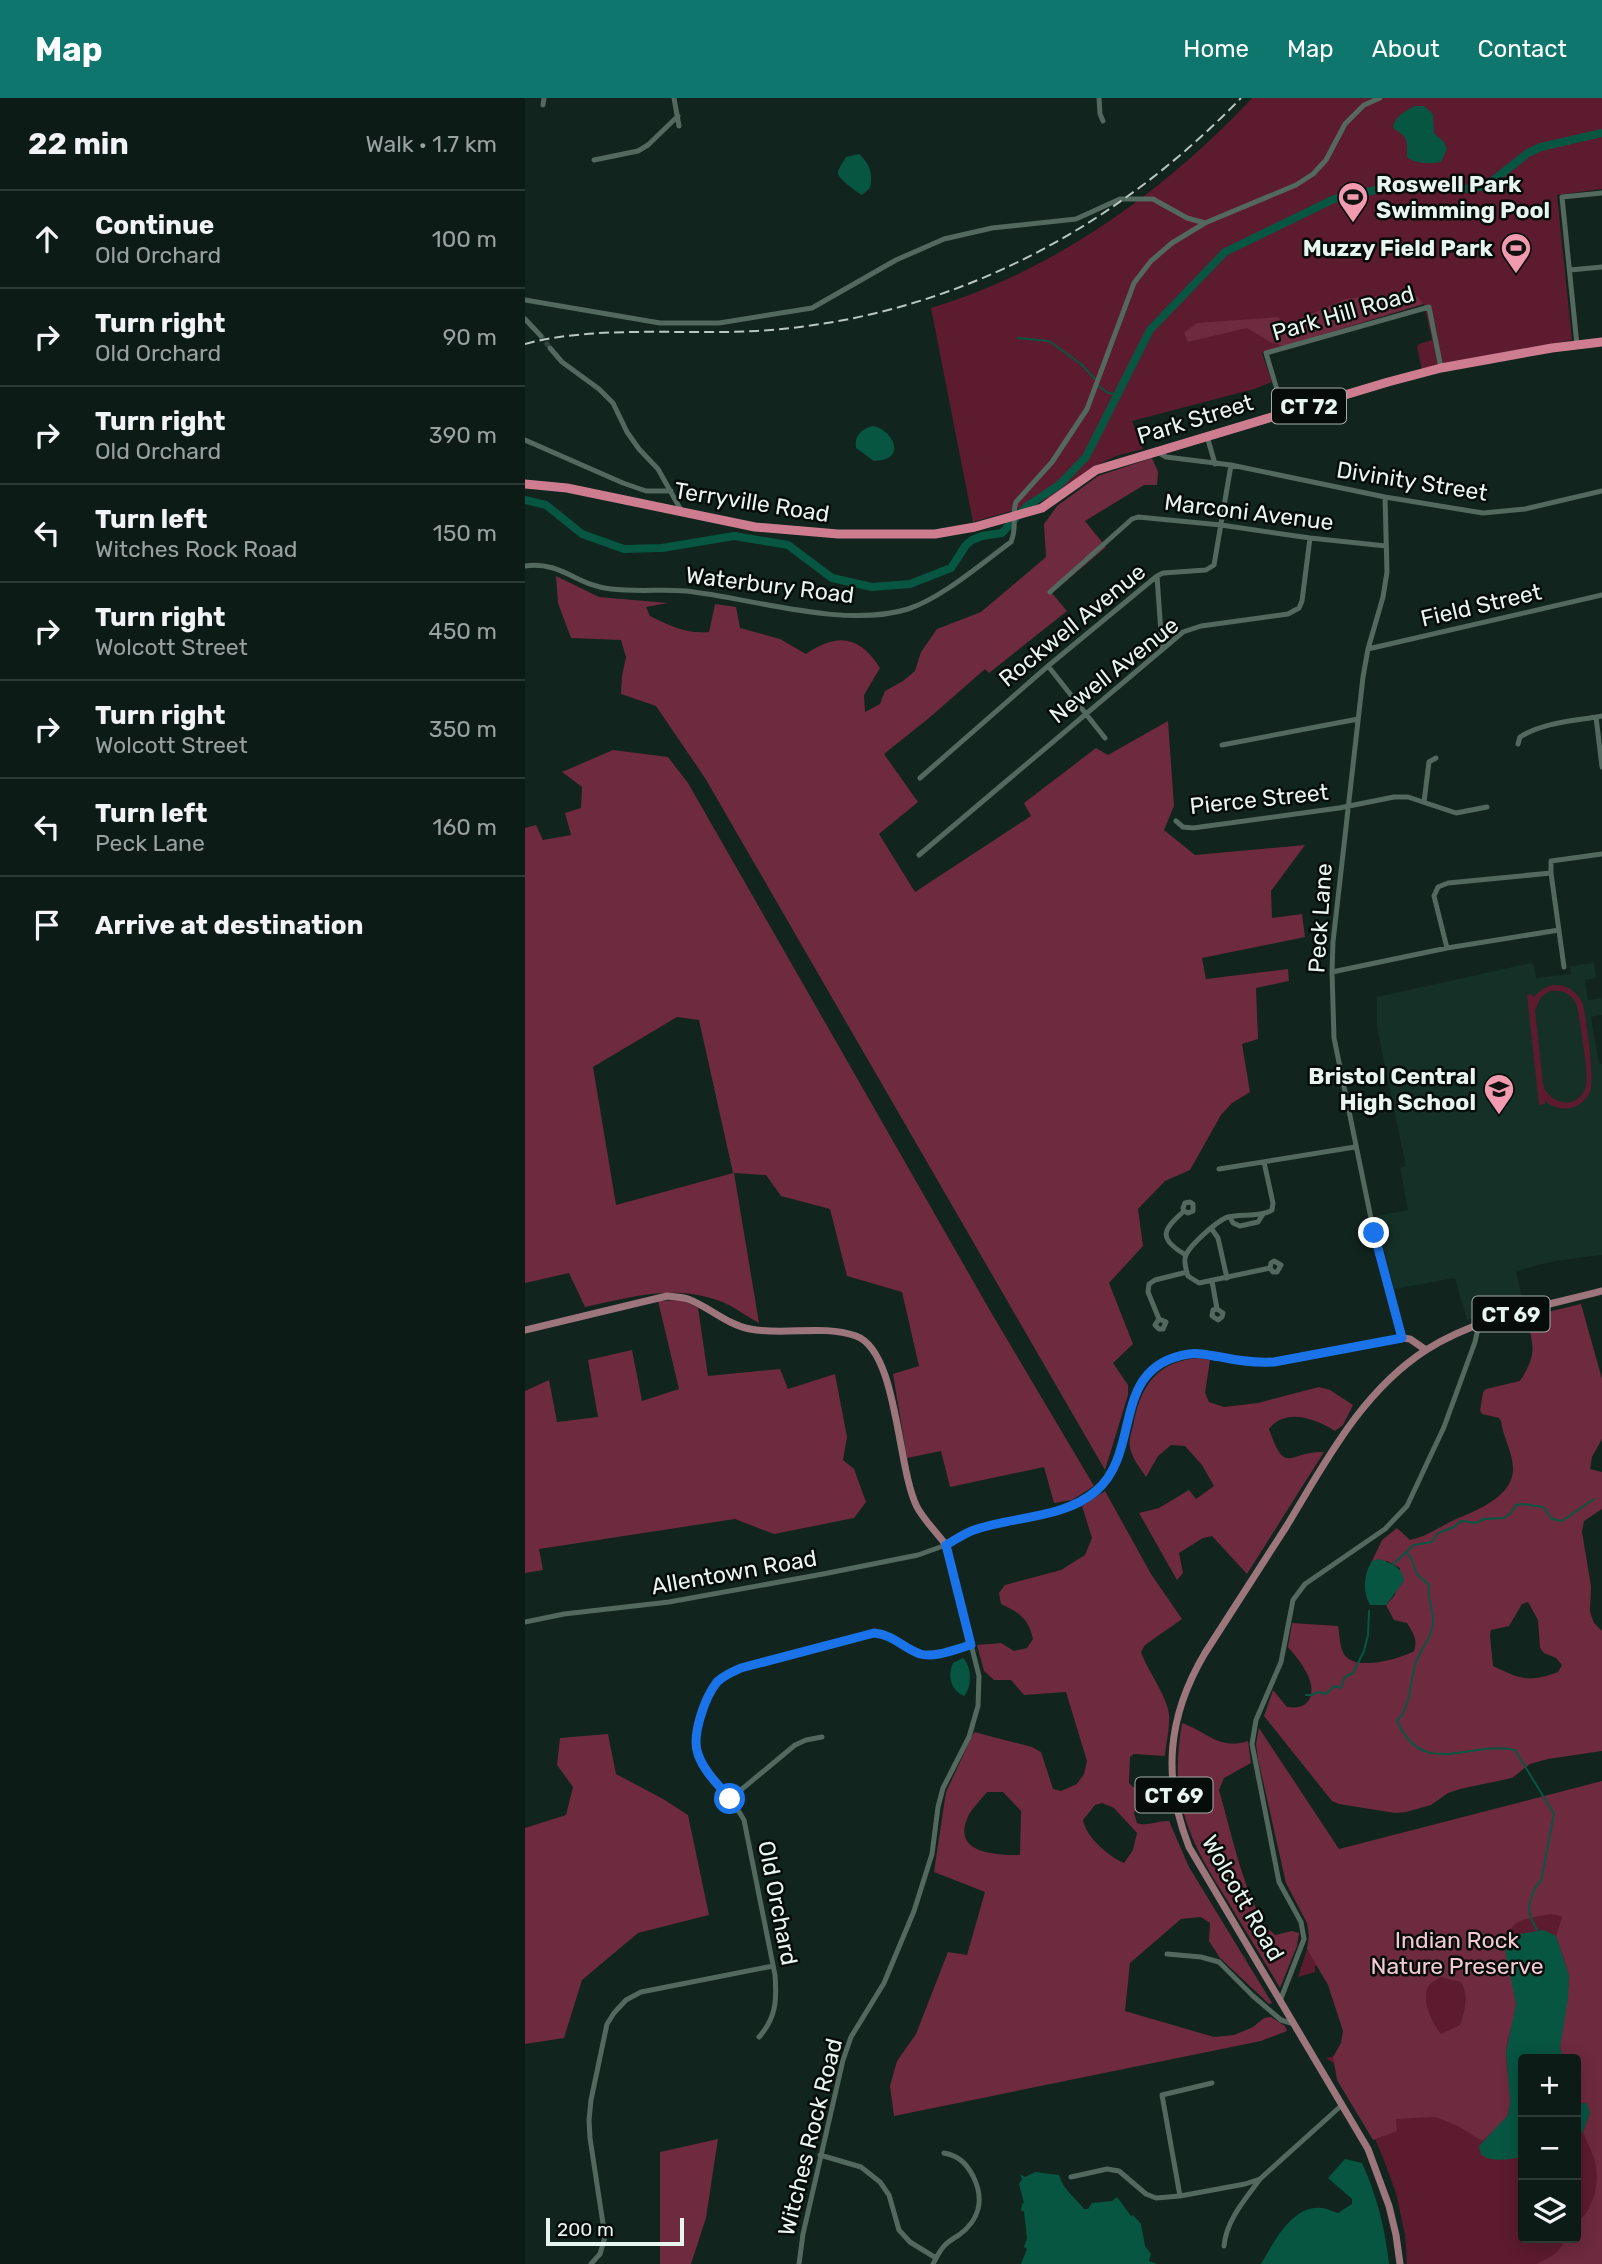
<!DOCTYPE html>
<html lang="en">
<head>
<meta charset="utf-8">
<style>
	:root { --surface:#0d1b16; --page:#16241f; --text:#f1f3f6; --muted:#9aa1a1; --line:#2d3935; --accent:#0f766e }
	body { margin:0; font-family:Rubik,sans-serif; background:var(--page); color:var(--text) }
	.controls { position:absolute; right:21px; bottom:21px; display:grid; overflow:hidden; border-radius:7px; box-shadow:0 4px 18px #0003 }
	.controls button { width:63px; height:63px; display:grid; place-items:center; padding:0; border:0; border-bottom:2px solid var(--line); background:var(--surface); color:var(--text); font:35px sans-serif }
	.scale { position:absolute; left:21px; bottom:18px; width:138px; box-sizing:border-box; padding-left:7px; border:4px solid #e8f4ef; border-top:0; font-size:19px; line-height:24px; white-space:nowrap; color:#e8f4ef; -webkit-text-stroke:5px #050c09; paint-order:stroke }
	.stop { position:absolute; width:21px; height:21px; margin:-16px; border:5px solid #1a73e8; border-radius:50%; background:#fff }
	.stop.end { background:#1a73e8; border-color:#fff; box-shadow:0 2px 7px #0008 }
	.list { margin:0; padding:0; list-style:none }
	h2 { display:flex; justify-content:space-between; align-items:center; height:91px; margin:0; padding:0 28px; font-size:30px }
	h2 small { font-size:23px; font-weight:400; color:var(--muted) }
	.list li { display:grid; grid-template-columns:46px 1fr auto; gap:21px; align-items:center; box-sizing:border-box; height:98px; padding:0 28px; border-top:2px solid var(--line) }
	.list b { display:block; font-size:26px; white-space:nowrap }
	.list p { margin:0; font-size:23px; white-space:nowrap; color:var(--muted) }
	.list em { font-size:23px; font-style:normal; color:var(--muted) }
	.icon { flex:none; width:38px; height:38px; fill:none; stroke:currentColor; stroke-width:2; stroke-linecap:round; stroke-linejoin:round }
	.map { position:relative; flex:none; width:1077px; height:2166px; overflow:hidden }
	header { display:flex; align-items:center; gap:42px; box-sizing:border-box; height:98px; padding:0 35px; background:var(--accent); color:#fff }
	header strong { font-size:33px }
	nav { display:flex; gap:38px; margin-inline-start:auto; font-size:24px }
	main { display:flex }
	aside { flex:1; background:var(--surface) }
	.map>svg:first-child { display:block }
	.built { fill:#143027 }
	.green { fill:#5d1b30; fill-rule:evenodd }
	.forest { fill:#6e2a3e; fill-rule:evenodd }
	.water { fill:#075641 }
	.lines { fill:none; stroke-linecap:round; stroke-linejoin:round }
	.stream { stroke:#075641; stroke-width:2 }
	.river { stroke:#075641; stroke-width:8 }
	.minor-tunnel { stroke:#31433c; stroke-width:5; stroke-dasharray:5 2.5; stroke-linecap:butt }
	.minor { stroke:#53685f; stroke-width:5 }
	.major { stroke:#9d757d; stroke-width:7 }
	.highway { stroke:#ce7d91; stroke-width:9 }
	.rail { stroke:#b9c6c1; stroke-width:2; stroke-dasharray:10 5; stroke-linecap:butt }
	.route { stroke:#1a73e8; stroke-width:9 }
	.labels { text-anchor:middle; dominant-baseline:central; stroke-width:5; stroke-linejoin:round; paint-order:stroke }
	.shield { fill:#050c09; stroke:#a4aeaa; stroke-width:2 }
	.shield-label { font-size:21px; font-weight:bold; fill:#e8f4ef }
	.poi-label { font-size:23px; font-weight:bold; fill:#e8f4ef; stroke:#050c09; text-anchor:end }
	.street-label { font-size:23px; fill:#e8f4ef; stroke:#050c09 }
	.park-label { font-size:23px; fill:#f5c9d2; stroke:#050c09 }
</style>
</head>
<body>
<header>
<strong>Map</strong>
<nav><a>Home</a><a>Map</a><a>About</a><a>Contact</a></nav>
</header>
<main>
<aside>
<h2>22 min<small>Walk · 1.7 km</small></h2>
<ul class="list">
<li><svg class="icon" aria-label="ahead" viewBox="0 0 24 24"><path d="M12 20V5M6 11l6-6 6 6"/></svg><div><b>Continue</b><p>Old Orchard</p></div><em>100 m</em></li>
<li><svg class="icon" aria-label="right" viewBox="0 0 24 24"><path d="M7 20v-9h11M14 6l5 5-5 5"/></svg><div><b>Turn right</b><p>Old Orchard</p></div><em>90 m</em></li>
<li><svg class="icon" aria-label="right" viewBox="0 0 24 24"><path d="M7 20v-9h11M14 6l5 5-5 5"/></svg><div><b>Turn right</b><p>Old Orchard</p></div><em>390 m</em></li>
<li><svg class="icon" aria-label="left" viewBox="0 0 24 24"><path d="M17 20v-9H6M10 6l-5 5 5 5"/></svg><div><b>Turn left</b><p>Witches Rock Road</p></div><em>150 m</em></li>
<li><svg class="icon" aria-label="right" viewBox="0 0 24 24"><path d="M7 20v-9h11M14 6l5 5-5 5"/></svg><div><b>Turn right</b><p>Wolcott Street</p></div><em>450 m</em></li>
<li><svg class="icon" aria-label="right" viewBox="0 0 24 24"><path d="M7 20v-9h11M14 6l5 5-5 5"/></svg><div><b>Turn right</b><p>Wolcott Street</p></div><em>350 m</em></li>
<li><svg class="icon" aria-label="left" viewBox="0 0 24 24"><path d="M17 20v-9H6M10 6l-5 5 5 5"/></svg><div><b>Turn left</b><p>Peck Lane</p></div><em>160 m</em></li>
<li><svg class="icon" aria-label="arrive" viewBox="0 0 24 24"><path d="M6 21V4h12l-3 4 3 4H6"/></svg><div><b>Arrive at destination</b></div></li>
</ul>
</aside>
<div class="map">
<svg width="1077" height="2166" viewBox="0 0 1077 2166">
	<rect width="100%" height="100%" fill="#11241d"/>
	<!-- built -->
	<path class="built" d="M1006 865 1009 867 1011 880 1046 876 1045 868 1069 865 1071 880 1060 882 1063 902 1077 900V917L1066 919 1074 966H1077V1157L1030 1163 991 1173 998 1203 942 1222 930 1180 869 1191 851 1118 883 1112 875 1070 881 1068 852 930V899Z"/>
	<!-- green -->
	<path class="green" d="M727 0H1077V91L1032 97 1047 242 897 272 892 249 894 246 907 242 899 206 737 255 747 284 729 291 607 323 618 351 591 358 566 370 526 399 510 406 448 424 406 210C529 173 640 93 727 0Z
		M1028 887C1042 886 1052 893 1058 906 1061 922 1070 979 1065 993 1062 1001 1055 1008 1046 1010 1036 1012 1028 1009 1020 1003V1006L1014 1007 1002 897 1007 896 1008 899 1019 890ZM1025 893C1040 891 1050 898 1053 912 1055 928 1064 975 1061 988 1054 1013 1023 1007 1018 986L1010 912 1016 899Z
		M1077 1686V2166H882L880 2137 871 2095 857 2057 820 1973 801 1960 834 1952 805 1864 790 1868V1874L773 1879 787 1836ZM998 1961H1051V2140H998Z"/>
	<!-- forest -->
	<path class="forest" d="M876 196 892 198 898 206 759 248 745 244 722 230 663 244 659 235 672 225 753 219 760 227 821 201 844 198 875 199Z
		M627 360 633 374 632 387H619L560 423 581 449 527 495 542 513 464 575 460 571 404 620 359 656 393 704 354 736 390 794 506 718 499 705 571 650 583 657 643 623 649 708 639 732 670 757 780 747 746 793 747 820 777 816 780 839 677 860 681 881 763 871 764 883 731 890 733 941 717 946 725 994 707 1005 696 1017 665 1072 640 1083 613 1111 618 1148 584 1185 608 1246 588 1265 603 1287V1297L580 1372 180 680 131 608 96 596 97 578 101 559 96 542 46 540 33 505 31 478 74 499 143 505 121 509 125 518C145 528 161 536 184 534L190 506 211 509 215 530 255 541 281 556C312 535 334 537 355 570L339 597 340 614 355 606 360 593 378 583 390 573 396 554 412 531 456 514 521 459 519 426 532 408 573 378Z
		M88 652 143 659 163 685 467 1216 569 1388 547 1402 529 1405 519 1369 425 1389 416 1353 382 1360 368 1276 394 1268 377 1194 322 1178 305 1111 256 1098 241 1077 209 1075 234 1225C221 1218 208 1208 195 1203 148 1186 107 1199 60 1209L44 1175 0 1185V730L11 727 18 742 46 737 40 715 56 710 57 689 37 674ZM152 919 174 922 208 1075 91 1107 68 969Z
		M158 1202 173 1210 183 1278 255 1271 263 1291 310 1276 322 1339 318 1362 329 1371 341 1404 329 1420 249 1436 210 1421 14 1451 18 1472 0 1475V1293L24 1282 32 1324 73 1319 63 1262 107 1252 117 1303 154 1291 133 1203Z
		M1056 1206 1077 1281V1341L1067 1359 1065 1371 1077 1374V1411L1059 1423 1057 1434 1066 1488 1065 1514 1069 1525 1077 1533V1653L1023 1661 1005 1666 987 1680 935 1691 923 1695 906 1707 881 1714 870 1715 814 1706 807 1703 739 1618 748 1592 762 1609C788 1613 792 1591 780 1572 776 1564 769 1556 763 1549L767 1525 813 1528C815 1537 814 1547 819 1556 829 1574 875 1561 889 1553 893 1541 888 1535 882 1525L869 1522 861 1507 870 1497 875 1470 862 1463H847L857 1442 872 1430 885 1442C900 1439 911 1431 925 1424 946 1414 988 1401 988 1371 988 1355 978 1339 976 1323L974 1320 957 1316 955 1313 958 1294 961 1291 995 1283C1013 1254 1008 1250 1002 1219ZM1003 1504 1013 1522 1015 1550 1019 1555 1031 1560 1037 1567 1033 1574C1004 1585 995 1581 968 1568L965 1537 966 1532 984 1528 997 1506Z
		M674 1260 685 1262 680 1295 684 1304 699 1309 733 1305 794 1289 805 1292 828 1307 818 1327 810 1333C791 1321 761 1309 744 1331 761 1379 763 1353 799 1354L722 1476 687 1438 678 1440 654 1455 658 1475 652 1482 614 1415 634 1410 664 1392 671 1401 689 1388 677 1367 660 1348 646 1347 633 1358 621 1379C615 1370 607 1360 605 1350 603 1342 608 1330 609 1323 617 1285 634 1263 674 1260Z
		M580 1393 626 1476 657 1521 620 1547 616 1554C623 1574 643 1599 644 1617 645 1630 641 1645 640 1658L609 1656 605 1659 604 1685 608 1689 625 1688 629 1690 631 1700 630 1703 612 1709 609 1715 612 1725C622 1729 633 1722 644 1723L664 1769 747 1905 744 1906 695 1860 684 1843 685 1825 676 1819 656 1821 605 1865 600 1913 689 1939 709 1937 728 1929 739 1920 746 1919 760 1928 762 1933 736 1943 369 2018 365 1988 372 1963 391 1936 423 1854 442 1857 460 1794 409 1774 421 1694 449 1634 507 1649 516 1654 528 1691 536 1693 552 1686 559 1676 562 1663 541 1594 499 1597 486 1582H469L459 1573 452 1547 476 1545 489 1553 502 1550 508 1541C503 1520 495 1515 476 1506L474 1495 480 1487 536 1472 560 1457 567 1440 557 1408ZM462 1694H478L496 1713 495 1757C472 1757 428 1756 442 1721 445 1712 456 1702 462 1694ZM577 1705 589 1710 612 1735 608 1752 599 1765C583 1758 561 1739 558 1722L570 1707Z
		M657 1625C684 1635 694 1652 723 1643L726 1665 699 1680 694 1692C705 1728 722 1814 750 1837L767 1833 774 1835 772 1848 755 1890C738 1861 720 1832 702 1802 685 1775 668 1748 659 1716 650 1686 652 1655 657 1625Z
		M734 1630 814 1751 1077 1683V2166H1012C1024 2160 1037 2154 1040 2140H1051V2124C1067 2116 1074 2087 1071 2070 1070 2058 1062 2045 1058 2034L1065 2015 1058 2005 1051 2006V1961H1038L1035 1949 1044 1883 1042 1869 1031 1838 1037 1819C1027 1814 1016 1818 1006 1820 960 1828 993 1880 991 1908 990 1924 981 1939 981 1956 981 1975 989 1997 983 2015 980 2026 966 2035 957 2043L933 2028 910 2019 871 2021 872 2033 848 2042 812 1982 808 1959 816 1945 818 1933 803 1887 782 1851 784 1838 782 1825 761 1785 733 1661 731 1646ZM915 1879 936 1884C944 1898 940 1912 935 1927L916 1936C907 1925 894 1899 905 1886 908 1883 912 1882 915 1879Z
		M83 1636 91 1676 138 1701 163 1717 184 1817 113 1835 57 1882 39 1940 0 1946V1730L41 1717 48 1689 32 1667 35 1640Z
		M193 2041 181 2120 166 2166H135V2054Z"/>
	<!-- water -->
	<path class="water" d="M890 8H899L908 16 909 35 919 44 922 51 916 64C906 66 890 66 882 59 882 42 884 40 868 30 869 19 880 13 890 8Z
		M334 56C345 66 348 76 345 90L337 97C333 95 315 82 313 76 312 72 319 63 321 59Z
		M348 328C367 331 384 362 349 363L331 350C329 338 336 331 348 328Z
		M854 1461C866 1465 878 1469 879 1483L861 1507H845C837 1493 839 1476 847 1463Z
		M438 1560C447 1569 447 1589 439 1598 426 1592 422 1578 428 1565Z
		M1019 1832 1031 1838 1044 1877 1043 1901 1035 1949 1038 1961H998V2059C984 2061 969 2065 956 2057L954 2048 983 2017 985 2003 981 1954 991 1906 980 1853 982 1843 989 1837Z
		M1062 2005 1065 2015 1058 2034 1051 2038V2006Z
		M820 2061 837 2065C852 2098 860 2130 864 2166H736C747 2148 766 2107 796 2110 802 2110 808 2114 813 2115L827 2106V2101L803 2080Z
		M510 2074 534 2077C538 2092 551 2100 559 2111H563L567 2105 587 2103 592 2099 606 2118 608 2117 616 2126 620 2148 626 2156 624 2163 632 2166H496L502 2151 499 2149 502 2140 499 2113H496L497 2106 499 2105 494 2086 497 2081 495 2076 500 2079Z"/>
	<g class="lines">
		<!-- stream -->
		<path class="stream" d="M493 240 524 243 556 266 570 281
			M574 288 583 295 591 296
			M882 1455 886 1460 892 1476 904 1487C902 1503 909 1511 908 1525 907 1542 892 1554 889 1571 885 1587 885 1610 872 1623 898 1682 945 1642 990 1652L1029 1716 1016 1783C1010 1788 1010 1791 1007 1798 1001 1813 1005 1819 1012 1832
			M868 1466 889 1447 907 1444 913 1435 929 1429 933 1425 937 1423 951 1425 959 1421 979 1420 986 1415 991 1407 998 1406 1018 1409 1027 1421 1037 1423 1069 1401
			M781 1597H787L793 1594 801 1596 809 1588 816 1590 820 1579 828 1575 839 1553 843 1537 844 1513"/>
		<!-- river -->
		<path class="river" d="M0 402 21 407 57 436 99 451 137 450 209 438 263 447 307 480 347 489 385 486 426 470 441 447 447 442 457 438 477 435 502 408 534 387 561 359 625 232 700 154 809 101 855 91 892 86 915 87 938 91 956 89 966 84 1003 55 1016 49 1077 35"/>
		<!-- minor-tunnel -->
		<path class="minor-tunnel" d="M16 238 25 250"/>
		<!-- minor -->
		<path class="minor" d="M149 0 154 28
			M574 0 575 16 578 23
			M18 7 19 0
			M69 62 113 53 123 47 153 18
			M1045 172 1077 169
			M0 202 135 225H194L287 210 371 162 419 141 467 130 551 121 595 101H628L662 120 680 125
			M0 221 16 238
			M1052 247 1037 99 1077 95
			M25 250 37 264 74 291 88 305 102 334 114 351 133 371 157 414
			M759 315 741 255 904 209 916 270
			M682 338 690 366
			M0 342 98 385 121 393H146
			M634 355 641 359 706 367 860 399 958 415 1000 411 1077 393
			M860 399 862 474 858 499 843 551 838 579 808 844 807 874 809 940 849 1135 877 1240
			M0 468C37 463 52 488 86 491 111 494 136 491 161 493 226 500 319 531 383 511 417 500 457 465 486 444 493 426 486 419 491 404L527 364 562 311 609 185 626 163 647 145 680 125 771 87 788 76 801 62 820 26 839 7 855 0
			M632 478 637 550
			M525 494 607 421 613 419 696 427 785 440 861 448
			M843 551 1077 497
			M523 568 580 640
			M1071 619 1077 669
			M993 646 995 639C1019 624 1050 623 1077 618
			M697 647 833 621
			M395 680 523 568 632 478 638 475 681 472 689 467 706 367
			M899 704 904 664 911 660
			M651 723 658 729 668 730 814 710 869 699H883L931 715 962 709
			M394 757 658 534 676 528 763 516 774 510 777 503 785 440
			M922 850 909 798 913 789 923 785 1026 775
			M1039 869 1026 775V763L1077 756
			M807 874 922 850 1034 832
			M739 1064 748 1105 747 1112C737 1119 715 1116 703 1119 693 1122 665 1147 661 1157 658 1163 661 1172 663 1178L674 1185 745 1170 748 1174H752L756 1167 749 1163 746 1165 745 1170
			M694 1071 830 1049
			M659 1113 658 1110 660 1105 665 1104 668 1106V1113L663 1115 659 1113C639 1131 631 1140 661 1157
			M705 1119 708 1125 715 1128 733 1124 738 1116
			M686 1130 693 1140 702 1180
			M687 1183 692 1211 688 1212 687 1218 693 1222 697 1219 698 1215 692 1211
			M634 1221 641 1224 638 1231H634L630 1227 634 1221 623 1194 624 1186 630 1182 662 1174
			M0 1524 39 1516 144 1504 298 1476 393 1457 421 1447 454 1578 453 1608 444 1639 418 1690 413 1709 407 1756 389 1813 359 1885 326 1939 318 1962 278 2136 274 2166
			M205 1701 270 1647 281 1642 297 1639
			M642 1856 676 1859 694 1864 728 1898 756 1922 769 1926
			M755 1903 779 1841 776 1824 754 1784 727 1646 731 1622 756 1564 768 1502 780 1486 860 1431 882 1408 919 1329 950 1244 954 1226
			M234 1939C251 1920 252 1902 250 1877L219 1722C206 1696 172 1675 171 1645 170 1632 176 1619 180 1608 187 1588 197 1578 216 1570L338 1537C370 1532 371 1549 396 1556 411 1560 430 1551 446 1547
			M295 2057 336 2069 355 2084 364 2097 374 2132 385 2144 411 2160
			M546 2079 582 2071 594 2073 621 2096 631 2100 655 2098 720 2086 735 2081 817 2007
			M655 2098 637 1997 687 1985
			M699 2148C701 2123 720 2101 735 2081
			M66 2166 75 2156 80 2139 65 2040 64 2022 66 2002 82 1926 89 1915 101 1902 116 1894 248 1868
			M408 2166C411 2160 415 2152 420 2147 424 2143 429 2140 434 2137 454 2122 460 2102 448 2078 441 2065 434 2058 419 2055"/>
		<!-- major -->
		<path class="major" d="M0 1232 142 1198C149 1199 157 1199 163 1201 184 1209 203 1227 225 1231 260 1238 297 1226 331 1238 373 1253 372 1370 392 1409 399 1422 412 1435 421 1447 430 1442 439 1435 449 1432 489 1418 538 1421 571 1393 618 1353 584 1269 664 1256 677 1254 689 1258 701 1260 717 1263 733 1265 749 1264L877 1240 885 1241 901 1252
			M875 2166 871 2137 864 2108 843 2051 664 1749C637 1680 642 1619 680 1555 707 1513 734 1471 761 1429 800 1365 836 1294 901 1252 955 1218 1017 1209 1077 1193"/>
		<!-- highway -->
		<path class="highway" d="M0 386 42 390 230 429 313 436H410L450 429 517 410 571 372 863 284 916 270 1027 250 1077 244"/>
		<!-- rail -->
		<path class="rail" d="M0 246C70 227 158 237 232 233 421 221 585 135 716 0"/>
	</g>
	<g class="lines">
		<!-- route -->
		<path class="route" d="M205 1701C194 1687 179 1674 173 1656 166 1638 180 1599 192 1584 199 1577 207 1574 216 1570L349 1535C369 1537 378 1550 395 1556 411 1560 430 1551 446 1547L421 1447C430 1442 440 1435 449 1432 489 1418 538 1421 571 1393 618 1353 584 1268 664 1256 675 1254 685 1258 696 1259 714 1263 731 1265 749 1264L877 1240 849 1135"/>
	</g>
	<!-- icons -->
	<defs>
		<g id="stadium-pin" transform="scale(1.575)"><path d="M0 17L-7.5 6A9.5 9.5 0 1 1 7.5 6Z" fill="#f29aaf" stroke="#050c09"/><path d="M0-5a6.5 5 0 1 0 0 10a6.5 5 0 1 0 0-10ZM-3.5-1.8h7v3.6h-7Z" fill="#111"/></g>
		<g id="school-pin" transform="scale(1.575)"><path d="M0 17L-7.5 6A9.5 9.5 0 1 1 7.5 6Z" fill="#f29aaf" stroke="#050c09"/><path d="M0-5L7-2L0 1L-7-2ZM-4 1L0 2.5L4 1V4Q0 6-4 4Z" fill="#111"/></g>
	</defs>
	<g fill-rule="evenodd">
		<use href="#stadium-pin" x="828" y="99"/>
		<use href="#stadium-pin" x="991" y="150"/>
		<use href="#school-pin" x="974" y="991"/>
	</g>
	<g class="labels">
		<!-- shield labels -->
		<g class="shield">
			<rect x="747" y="290.5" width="74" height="35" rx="5"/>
			<rect x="947.5" y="1198.5" width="77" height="35" rx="5"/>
			<rect x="610.5" y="1679.5" width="77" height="35" rx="5"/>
		</g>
		<g class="shield-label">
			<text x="784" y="308">CT 72</text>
			<text x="986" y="1216">CT 69</text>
			<text x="649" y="1697">CT 69</text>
		</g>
		<!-- poi labels -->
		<g class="poi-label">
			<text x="851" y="86" text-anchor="start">Roswell Park<tspan x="851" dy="26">Swimming Pool</tspan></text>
			<text x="968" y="150">Muzzy Field Park</text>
			<text x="951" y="978">Bristol Central<tspan x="951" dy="26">High School</tspan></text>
		</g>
		<!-- street labels -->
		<g class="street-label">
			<text transform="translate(818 215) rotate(-16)">Park Hill Road</text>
			<text transform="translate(670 321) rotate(-17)">Park Street</text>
			<text transform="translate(887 383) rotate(9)">Divinity Street</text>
			<text transform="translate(227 404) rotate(9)">Terryville Road</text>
			<text transform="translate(724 414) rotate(7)">Marconi Avenue</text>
			<text transform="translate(245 487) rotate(7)">Waterbury Road</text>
			<text transform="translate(956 507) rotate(-13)">Field Street</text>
			<text transform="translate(547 527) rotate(-39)">Rockwell Avenue</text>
			<text transform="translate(589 572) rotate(-38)">Newell Avenue</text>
			<text transform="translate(734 701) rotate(-6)">Pierce Street</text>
			<text transform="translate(795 820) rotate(-86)">Peck Lane</text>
			<text transform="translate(209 1474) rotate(-10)">Allentown Road</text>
			<text transform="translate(718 1800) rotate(60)">Wolcott Road</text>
			<text transform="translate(253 1805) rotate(79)">Old Orchard</text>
			<text transform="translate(285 2039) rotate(-76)">Witches Rock Road</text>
		</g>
		<!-- park labels -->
		<g class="park-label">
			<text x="932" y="1842">Indian Rock<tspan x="932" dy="26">Nature Preserve</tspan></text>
		</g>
	</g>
</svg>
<div class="controls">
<button>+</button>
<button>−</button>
<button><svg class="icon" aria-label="layers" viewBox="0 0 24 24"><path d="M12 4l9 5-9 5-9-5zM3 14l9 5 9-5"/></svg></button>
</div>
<div class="scale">200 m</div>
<div class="stop" style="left:205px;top:1701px"></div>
<div class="stop end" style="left:849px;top:1135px"></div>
</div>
</main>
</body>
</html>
